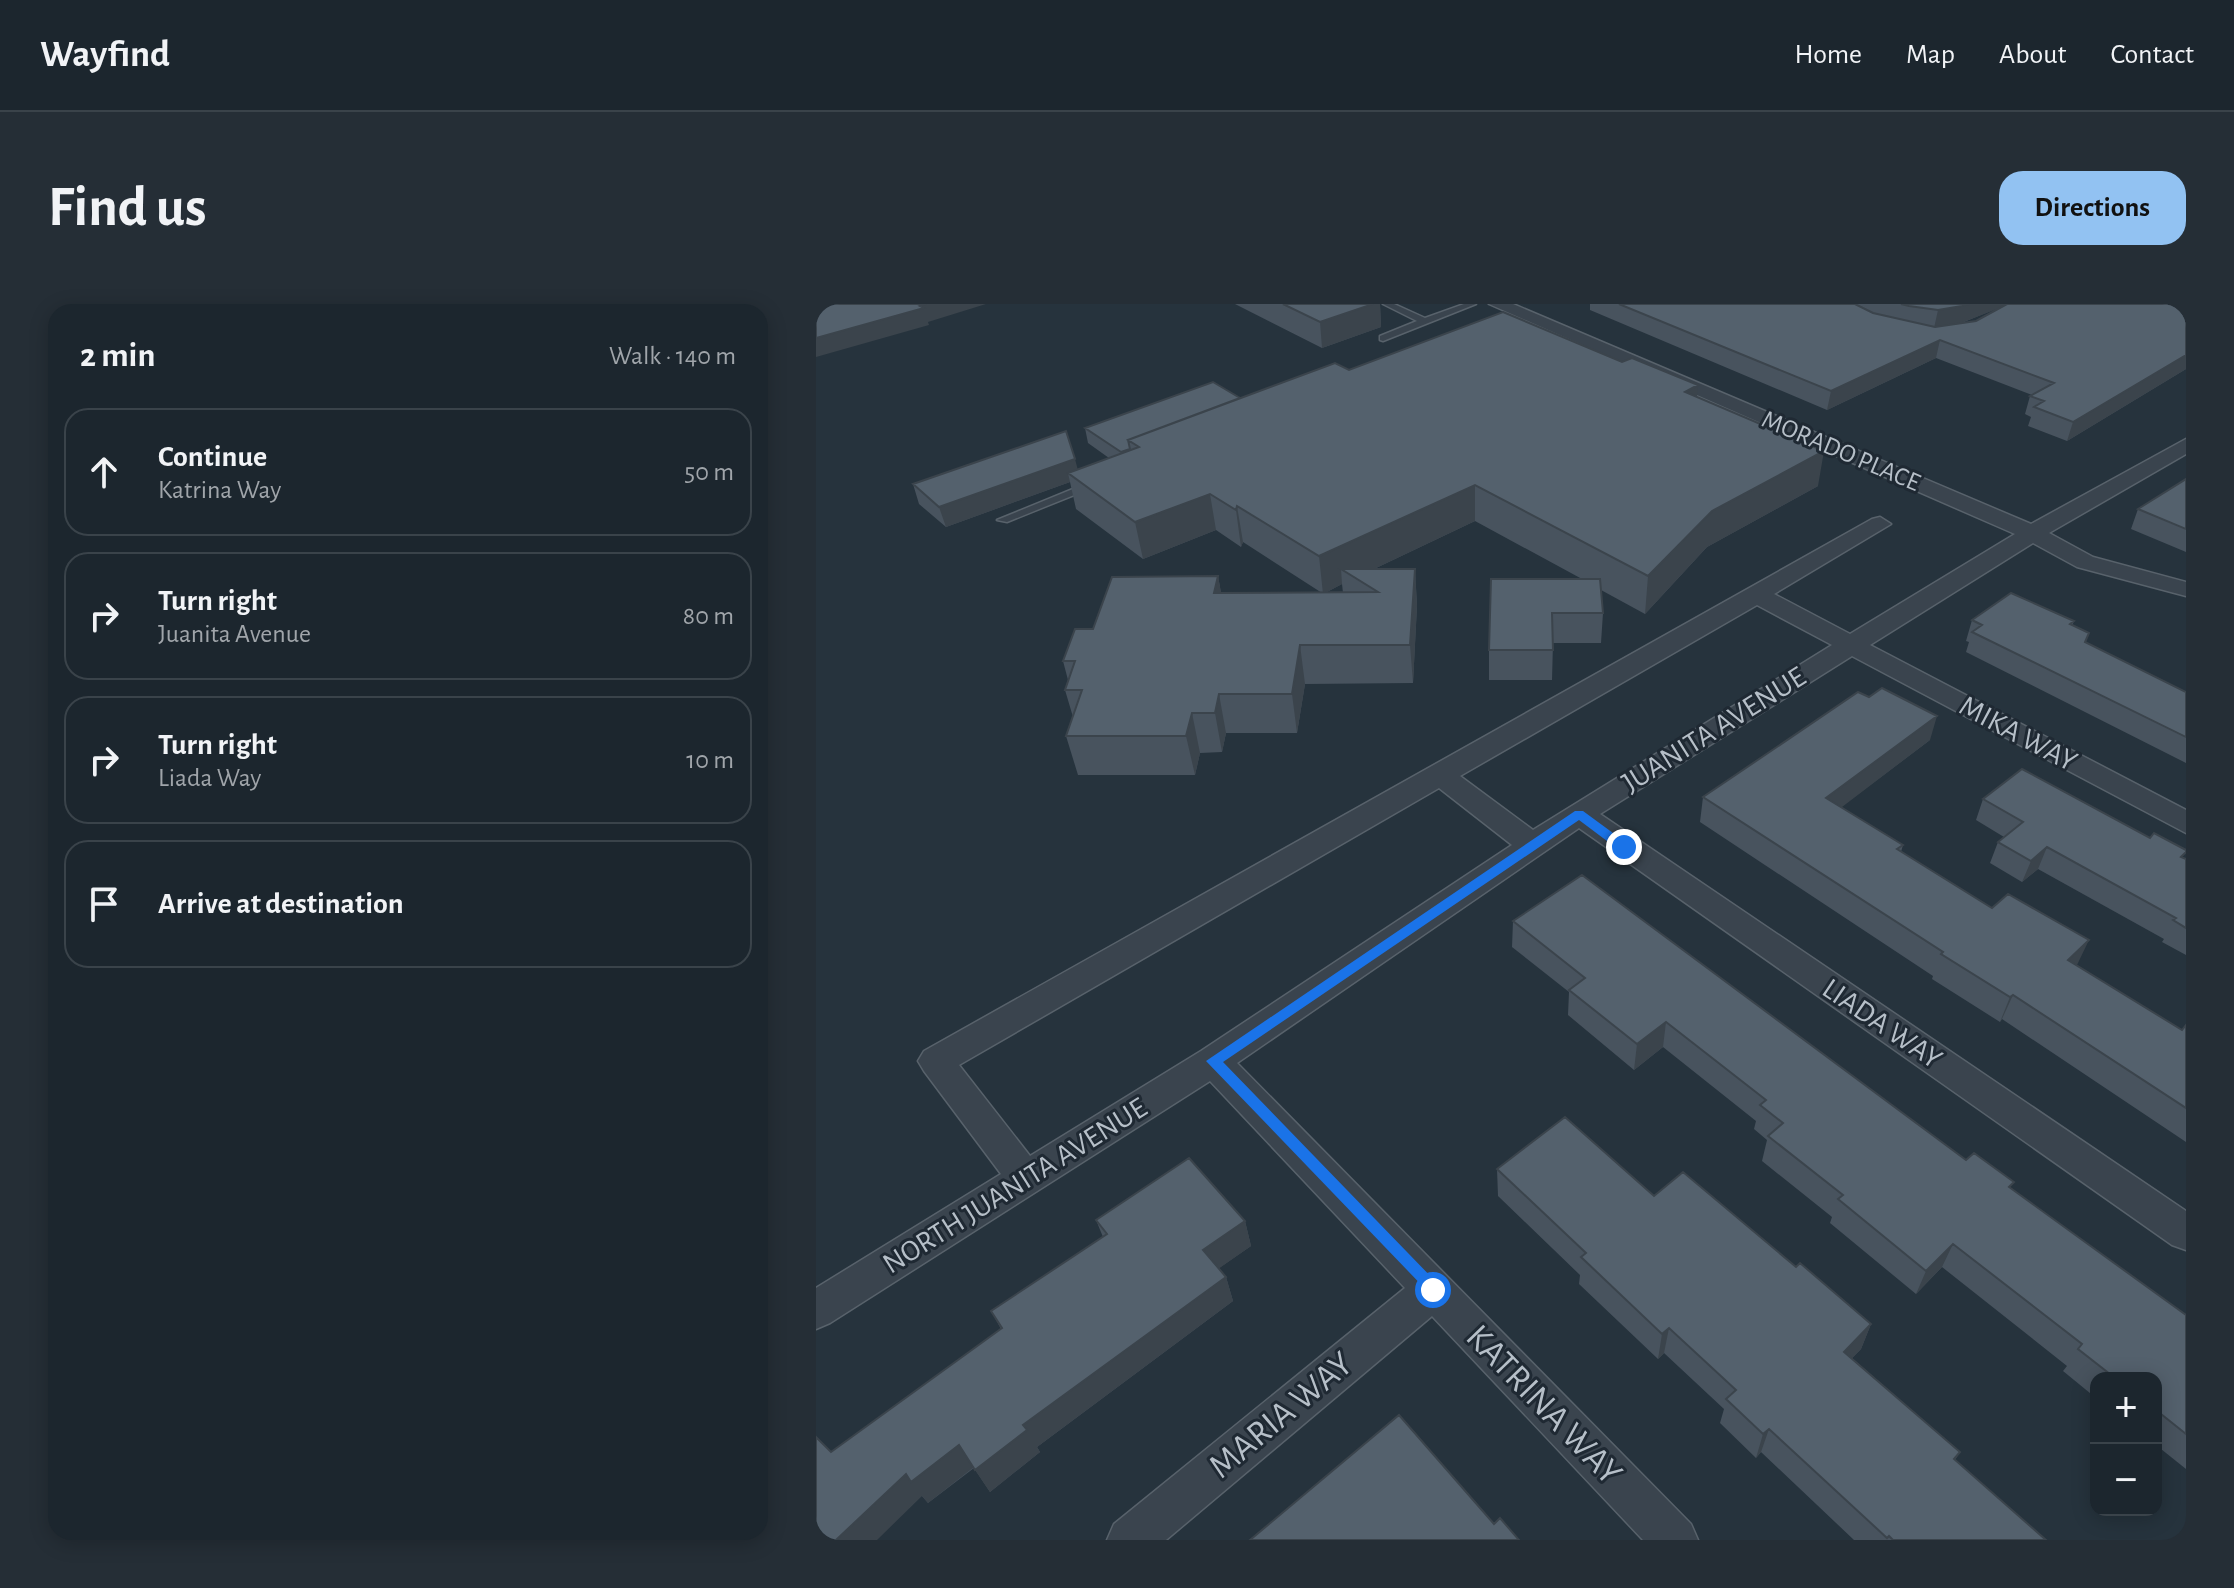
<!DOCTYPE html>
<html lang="en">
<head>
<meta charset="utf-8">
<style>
	:root { --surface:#1c262e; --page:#252e36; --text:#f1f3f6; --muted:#a0a5aa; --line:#3a434a; --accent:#92c2f2 }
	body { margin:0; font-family:"Alegreya Sans",sans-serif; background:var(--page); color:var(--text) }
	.controls { position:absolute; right:24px; bottom:24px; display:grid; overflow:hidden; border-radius:16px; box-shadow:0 4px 20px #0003 }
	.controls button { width:72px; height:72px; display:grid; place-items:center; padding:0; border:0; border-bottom:2px solid var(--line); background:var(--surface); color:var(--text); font:40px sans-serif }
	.stop { position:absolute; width:24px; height:24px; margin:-18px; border:6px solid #1a73e8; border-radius:50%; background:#fff }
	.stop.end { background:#1a73e8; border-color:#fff; box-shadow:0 2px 8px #0008 }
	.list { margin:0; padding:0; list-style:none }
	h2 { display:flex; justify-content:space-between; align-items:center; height:104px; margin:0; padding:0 32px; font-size:34px }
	h2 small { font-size:26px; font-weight:400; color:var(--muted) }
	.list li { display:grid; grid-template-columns:52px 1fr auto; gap:24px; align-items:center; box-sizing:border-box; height:128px; margin:0 16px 16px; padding:0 16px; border:2px solid var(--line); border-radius:24px }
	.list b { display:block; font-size:30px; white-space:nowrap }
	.list p { margin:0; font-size:26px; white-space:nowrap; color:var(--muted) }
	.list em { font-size:26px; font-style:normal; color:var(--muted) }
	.icon { flex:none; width:44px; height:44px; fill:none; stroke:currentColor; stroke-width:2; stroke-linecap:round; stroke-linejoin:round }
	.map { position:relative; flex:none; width:1370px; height:1236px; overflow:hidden; border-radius:24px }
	header { display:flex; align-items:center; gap:48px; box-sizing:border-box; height:112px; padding:0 40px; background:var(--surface); border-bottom:2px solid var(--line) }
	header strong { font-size:38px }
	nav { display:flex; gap:44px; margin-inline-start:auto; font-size:28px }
	.intro { display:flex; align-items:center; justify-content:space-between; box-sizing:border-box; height:192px; padding:0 48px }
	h1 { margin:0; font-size:56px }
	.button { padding:20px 36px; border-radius:24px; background:var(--accent); color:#111; font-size:28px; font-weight:700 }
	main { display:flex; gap:48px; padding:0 48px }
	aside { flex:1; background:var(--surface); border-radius:24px; box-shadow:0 4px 20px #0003 }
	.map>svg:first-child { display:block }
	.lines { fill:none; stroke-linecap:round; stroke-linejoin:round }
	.service-casing { stroke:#58626b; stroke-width:3 }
	.minor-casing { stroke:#58626b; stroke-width:3 }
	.service { fill:#3a444e; fill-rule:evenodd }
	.minor { fill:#3a444e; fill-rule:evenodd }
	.wall { fill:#48535e; fill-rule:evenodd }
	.shaded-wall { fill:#3b444c }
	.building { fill:#54616d; stroke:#3b444c; stroke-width:2 }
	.route { fill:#1a73e8 }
	.labels { text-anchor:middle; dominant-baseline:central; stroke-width:6; stroke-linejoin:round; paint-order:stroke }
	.far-street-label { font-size:26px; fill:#b6bfc8; stroke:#1f2933 }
	.street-label { font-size:30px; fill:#b6bfc8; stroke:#1f2933 }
	.near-street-label { font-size:36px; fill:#b6bfc8; stroke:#1f2933 }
</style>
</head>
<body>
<header>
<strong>Wayfind</strong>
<nav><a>Home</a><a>Map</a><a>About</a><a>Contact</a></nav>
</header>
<div class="intro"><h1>Find us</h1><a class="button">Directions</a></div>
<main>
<aside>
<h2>2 min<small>Walk · 140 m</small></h2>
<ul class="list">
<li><svg class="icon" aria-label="ahead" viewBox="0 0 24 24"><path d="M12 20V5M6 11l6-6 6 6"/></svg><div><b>Continue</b><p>Katrina Way</p></div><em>50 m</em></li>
<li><svg class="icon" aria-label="right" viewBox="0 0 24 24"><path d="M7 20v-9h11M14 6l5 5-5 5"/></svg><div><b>Turn right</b><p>Juanita Avenue</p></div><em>80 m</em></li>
<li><svg class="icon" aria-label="right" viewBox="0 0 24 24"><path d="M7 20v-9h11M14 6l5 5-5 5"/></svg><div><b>Turn right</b><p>Liada Way</p></div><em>10 m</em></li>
<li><svg class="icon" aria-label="arrive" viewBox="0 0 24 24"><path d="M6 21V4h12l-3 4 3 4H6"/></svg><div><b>Arrive at destination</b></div></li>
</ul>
</aside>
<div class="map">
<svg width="1370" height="1236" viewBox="0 0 1370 1236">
	<rect width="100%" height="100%" fill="#26333d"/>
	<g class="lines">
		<!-- service casing -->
		<g class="service-casing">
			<path id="service" d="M567 0H578L609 14 648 0H660L567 37 564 36V32L601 17Z
				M274 178 279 181 278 183 191 218 181 216Z"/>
		</g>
		<!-- minor casing -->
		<g class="minor-casing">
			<path id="minor" d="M673 0H697L1215 220 1370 135V150L1233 229 1277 253 1370 278V292L1261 263 1217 239 1054 341 1370 506V529L1036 352 784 510 1370 907V946L1356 941 763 524 421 759 875 1220 882 1236H827L616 1012 350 1236H291L298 1220 589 984 394 777 14 1019 0 1025V984L185 870 108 767 102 757 108 747 1056 215 1064 213 1075 220 958 290 1034 330 1199 230ZM941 301 1016 341 717 526 644 472ZM623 484 696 541 385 747 214 852 143 761Z"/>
		</g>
		<!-- service -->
		<use href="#service" class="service"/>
		<!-- minor -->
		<use href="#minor" class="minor"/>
	</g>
	<!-- wall -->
	<path class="wall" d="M419 0H564L565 23 506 44Z
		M774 0H1370V65L1251 137 1212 122 1215 113 1209 110 1214 92 1216 91 1120 54 1011 106 774 6ZM1182 4 1160 17 1143 20Z
		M533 66 881 93 1002 182 891 243 829 310 785 286 787 309 785 339H737L736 376H673V346L766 275 659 217 558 265H599L601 302 597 379 489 380 481 429H410L406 448 384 449 379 471H262L250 432 257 413 249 386 252 376 247 357 277 325 402 272 405 289H506L427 238 425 243 400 226 327 255 260 205 254 178 130 223 103 200 97 180 262 165 293 154 272 139 269 124 424 94ZM526 280 527 289H509Z
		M1370 175V248L1315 225 1322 205Z
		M1156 316 1258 317 1256 322 1270 339 1370 388V459L1150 348 1153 338 1150 337Z
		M1114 436 1025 503 1087 541 1085 548 1260 662 1366 726 1370 721V838L1186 715 1184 718 1116 675 1117 672 884 518 887 493Z
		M1167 495 1370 555V651L1346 638 1348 635 1222 565 1206 578 1174 559 1182 538 1188 533 1160 516Z
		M697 617 1150 856 1195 885 1370 1011V1165L1340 1141V1074H1280V1094L1247 1067 1251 1062 1126 963 1100 990 1014 919 1016 913 946 857 951 836 938 825 940 817 847 743 818 766 752 711 753 688 696 643Z
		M681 865 838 892 980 963 1055 1020 1045 1045 1036 1054 1144 1148 1139 1156 1230 1236H1038L945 1148 940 1154 904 1119 908 1105 848 1049 842 1055 763 980 764 971 682 892Z
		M280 916 429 917 435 942 403 964 410 973 417 997 221 1143 224 1148 174 1188 158 1164 112 1199 106 1192 15 1148 185 1025 175 1007 287 933Z"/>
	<!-- shaded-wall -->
	<path class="shaded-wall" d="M110 0H170L112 18 113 21 0 53V34Z
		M557 0H564L565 23 506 44 504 18Z
		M1153 0H1194L1142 20 1118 24 1122 6Z
		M1124 36 1120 54 1011 106 1015 87Z
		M1370 51V65L1251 137 1257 118Z
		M882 81 879 116 869 88Z
		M1008 147 1002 182 891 243 829 310 832 272 896 207Z
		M259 155 264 174 252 169 254 178 130 223 123 203Z
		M659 181V217L539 274 525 265 526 280 507 290 503 252Z
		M394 190 400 226 327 255 319 218Z
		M421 202 427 238 425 243 420 206Z
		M599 265 601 302 597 379 594 341Z
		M402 272 409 310 398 289Z
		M484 341 489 380 481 429 476 390Z
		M403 390 410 429 406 448 399 409Z
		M376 409 384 449 379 471 370 432Z
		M1121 412 1114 436 1005 519 1010 494Z
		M1231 543 1222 565 1206 578 1215 557Z
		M1273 636 1261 661 1241 681 1252 656Z
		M1197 691 1186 715 1184 718 1194 693Z
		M850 718 847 743 818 766 821 740Z
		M429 917 435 942 395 970 387 946Z
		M1137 940 1126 963 1100 990 1110 967Z
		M410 973 417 997 221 1143 224 1148 174 1188 159 1166 207 1121Z
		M1055 1020 1045 1045 1019 1072 1028 1048Z
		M853 1024 848 1049 842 1055 846 1030Z
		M953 1125 945 1148 940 1154 947 1130Z
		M143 1141 158 1163 112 1199 106 1192 61 1236H20L90 1170Z"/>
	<!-- building -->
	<path class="building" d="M0 0H110L104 2 108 4 0 34Z
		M467 0H557L504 18Z
		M803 0H1039L1057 9 1119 23 1160 17 1191 0H1370V51L1257 118 1218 103 1228 97 1214 92 1238 79 1124 36 1015 87Z
		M1085 0H1153L1146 2 1122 6 1093 2Z
		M687 8 806 58 816 54 882 81 869 88 1008 147 896 207 832 272 659 181 503 252 421 202 420 206 394 190 319 218 252 169 323 143 312 136 519 59 533 66Z
		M397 78 424 94 312 136 314 145 305 148 269 124Z
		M250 127 259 155 123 203 97 180Z
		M1370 175V225L1322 205Z
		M525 265H599L594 341H484L476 390H403L399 409H376L370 432H250L266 386H249L259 357H247L259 325H277L296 273 402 272 398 289 562 288Z
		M675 275H784L787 309H736L737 346H673Z
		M1195 289 1258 317 1254 320 1273 329 1269 338 1370 388V433L1156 328 1166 321 1156 316Z
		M1066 384 1121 412 1010 494 1087 541 1081 545 1176 604 1192 590 1273 636 1252 656 1366 726 1370 721V804L1197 691 1194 693 1125 650 1127 648 887 493 1042 388 1053 393Z
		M1206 465 1334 534 1338 529 1370 546V548L1365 553 1370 555V624L1357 616 1360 614 1231 543 1215 557 1182 538 1207 518 1167 495Z
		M766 571 1150 856 1158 849 1198 878 1193 883 1370 1011V1130L1340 1106V1074H1299L1262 1045 1266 1040 1137 940 1110 967 1022 895 1027 891 952 832 967 819 944 801 950 796 850 718 821 740 753 686 769 674 697 617Z
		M749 813 838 892 867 868 980 963 984 959 1055 1020 1028 1048 1144 1148 1138 1155 1230 1236H1077L1073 1232 1071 1234 953 1125 947 1130 910 1095 920 1086 853 1024 846 1030 765 953 770 949 681 865Z
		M373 854 429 917 387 946 410 973 207 1121 211 1126 159 1166 143 1141 95 1178 90 1170 20 1236H0V1133L15 1148 186 1024 175 1007 291 930 280 916Z
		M583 1111 678 1220 684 1214 703 1236H434Z"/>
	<!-- route -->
	<path class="route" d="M759 507H767L812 540V546H803L763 516 407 758 622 980V991L617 993 390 757Z"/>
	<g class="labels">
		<!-- far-street labels -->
		<g class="far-street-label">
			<text transform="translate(1025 147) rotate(23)">MORADO PLACE</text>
		</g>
		<!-- street labels -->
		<g class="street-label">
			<text transform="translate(898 426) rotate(-32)">JUANITA AVENUE</text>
			<text transform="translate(1202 430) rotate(28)">MIKA WAY</text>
			<text transform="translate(1066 720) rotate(34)">LIADA WAY</text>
			<text transform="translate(199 882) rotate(-32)">NORTH JUANITA AVENUE</text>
		</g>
		<!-- near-street labels -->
		<g class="near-street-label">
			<text transform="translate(728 1101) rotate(46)">KATRINA WAY</text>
			<text transform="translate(465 1111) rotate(-40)">MARIA WAY</text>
		</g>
	</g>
</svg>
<div class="controls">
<button>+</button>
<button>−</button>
</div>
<div class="stop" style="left:617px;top:986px"></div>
<div class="stop end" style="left:808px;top:543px"></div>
</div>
</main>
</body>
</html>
